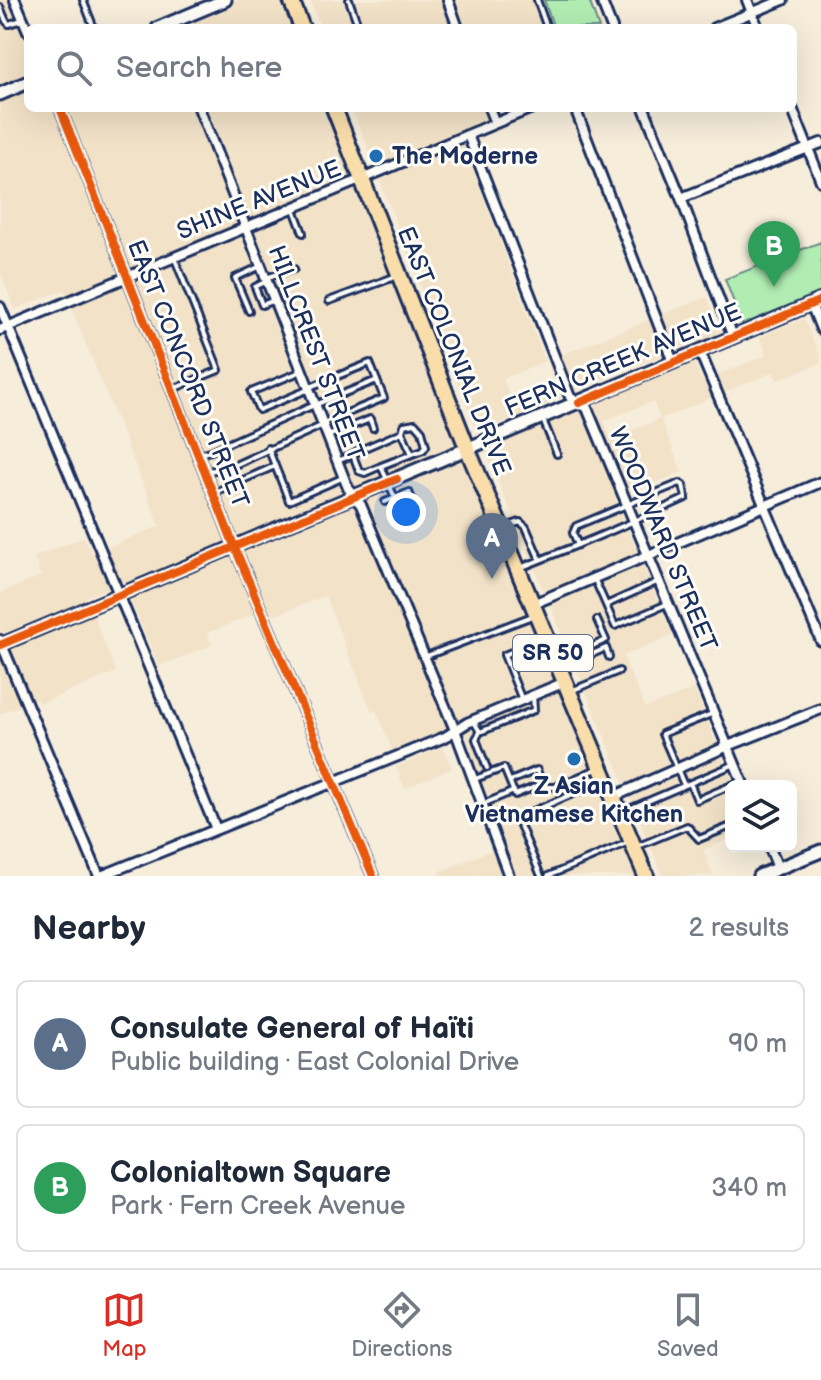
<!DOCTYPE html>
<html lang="en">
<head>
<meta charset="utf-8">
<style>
	:root { --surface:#fff; --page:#f6f6f7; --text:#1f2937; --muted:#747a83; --line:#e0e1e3; --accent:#d93025 }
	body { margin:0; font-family:"Balsamiq Sans",sans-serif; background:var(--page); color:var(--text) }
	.controls { position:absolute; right:24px; bottom:24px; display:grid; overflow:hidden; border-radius:12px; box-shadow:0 8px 32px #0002 }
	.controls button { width:72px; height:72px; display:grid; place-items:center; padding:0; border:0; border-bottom:2px solid var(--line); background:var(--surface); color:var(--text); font:40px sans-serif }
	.you { position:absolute; left:406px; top:512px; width:28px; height:28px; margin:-20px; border:6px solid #fff; border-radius:50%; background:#1a73e8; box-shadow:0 0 0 12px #1a73e833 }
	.badge { display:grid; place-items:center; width:52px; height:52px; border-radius:50%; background:var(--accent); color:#fff; font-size:26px; font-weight:700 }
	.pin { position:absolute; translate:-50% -66px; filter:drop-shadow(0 2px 4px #0008) }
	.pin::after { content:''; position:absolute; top:42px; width:28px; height:24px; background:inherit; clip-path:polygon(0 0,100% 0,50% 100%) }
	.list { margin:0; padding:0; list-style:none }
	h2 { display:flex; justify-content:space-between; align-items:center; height:104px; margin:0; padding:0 32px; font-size:34px }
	h2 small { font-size:26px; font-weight:400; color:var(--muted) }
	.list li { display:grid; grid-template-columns:52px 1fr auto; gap:24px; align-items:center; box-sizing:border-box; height:128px; margin:0 16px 16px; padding:0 16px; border:2px solid var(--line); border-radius:12px }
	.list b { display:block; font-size:30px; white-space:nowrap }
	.list p { margin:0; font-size:26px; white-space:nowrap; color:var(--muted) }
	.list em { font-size:26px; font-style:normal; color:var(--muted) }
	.icon { flex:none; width:44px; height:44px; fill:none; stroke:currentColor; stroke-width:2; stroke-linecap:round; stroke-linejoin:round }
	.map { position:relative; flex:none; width:821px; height:876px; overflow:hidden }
	.search { position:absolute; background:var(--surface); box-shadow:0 8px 32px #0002; left:24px; right:24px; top:24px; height:88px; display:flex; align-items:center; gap:20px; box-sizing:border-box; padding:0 28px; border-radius:12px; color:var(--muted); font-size:30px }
	.sheet { height:392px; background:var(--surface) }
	nav { display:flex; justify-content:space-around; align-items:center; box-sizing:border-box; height:112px; border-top:2px solid var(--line); background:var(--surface); font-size:22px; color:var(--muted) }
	nav a { display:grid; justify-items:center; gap:4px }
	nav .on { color:var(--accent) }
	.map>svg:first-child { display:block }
	.built { fill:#f2e2c8; fill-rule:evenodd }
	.green { fill:#b1edb3; stroke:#668e88; stroke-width:2 }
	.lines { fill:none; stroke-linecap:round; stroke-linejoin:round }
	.lane-casing { stroke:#1b2f5e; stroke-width:10 }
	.street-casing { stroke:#1b2f5e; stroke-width:14 }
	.secondary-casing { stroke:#1b2f5e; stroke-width:17 }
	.highway-casing { stroke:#1b2f5e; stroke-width:20 }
	.lane { stroke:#fdfcf7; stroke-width:4 }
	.street { stroke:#fdfcf7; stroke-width:8 }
	.secondary { stroke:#fdfcf7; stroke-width:11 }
	.highway { stroke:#f9deab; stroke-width:14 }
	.cycleway-casing { stroke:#fdfcf7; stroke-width:13 }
	.cycleway { stroke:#e8590c; stroke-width:8 }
	.poi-dot { fill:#1f6fb2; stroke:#fdfcf7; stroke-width:3 }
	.labels { text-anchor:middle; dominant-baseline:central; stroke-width:6; stroke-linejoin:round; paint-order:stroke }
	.shield { fill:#fdfcf7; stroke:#5f6c8c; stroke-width:2 }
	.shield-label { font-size:22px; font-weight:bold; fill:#1b2f5e }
	.poi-label { font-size:24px; font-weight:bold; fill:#1b2f5e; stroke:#fdfcf7; text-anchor:start }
	.street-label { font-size:24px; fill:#1b2f5e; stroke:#fdfcf7 }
</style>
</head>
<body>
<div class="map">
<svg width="821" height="876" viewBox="0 0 821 876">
	<rect width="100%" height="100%" fill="#f6eddb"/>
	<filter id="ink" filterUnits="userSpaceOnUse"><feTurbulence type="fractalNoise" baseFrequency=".0125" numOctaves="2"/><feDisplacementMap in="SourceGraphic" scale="16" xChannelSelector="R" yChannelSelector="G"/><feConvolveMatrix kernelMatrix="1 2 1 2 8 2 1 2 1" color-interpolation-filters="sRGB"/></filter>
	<g filter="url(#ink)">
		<!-- built -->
		<path class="built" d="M0 0H10L28 42V73L0 85Z
			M225 0H292L303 28H158Z
			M310 0H591L602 28H469L466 19 468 28H321Z
			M28 83V108H334L645 876H440L439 872 504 845 461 723 393 751 376 710 372 712 325 596 273 616 269 608 207 633 212 645 159 666 123 582 86 597 116 672 39 704 37 699 0 714V593L41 576 34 557 84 537 92 554 160 526 64 290 15 309 0 271V95Z
			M352 108H495L498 117 460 135 545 361 503 379 510 396 552 379 560 398 477 433Z
			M707 297 721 332 575 390 561 355Z
			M804 319 821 358V363L777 380 773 372 661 419 682 472 615 499 672 635 623 656 645 708 694 689 734 786H731V838L703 850 713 876H663L485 450 694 362 702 381 767 355 760 337ZM653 401 660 419 611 439 604 421Z
			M443 747 452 768 405 788 396 767Z"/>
		<!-- green -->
		<path class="green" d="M544 0H589L599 28H554Z
			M821 242V294L743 326 725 279Z"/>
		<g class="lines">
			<!-- lane casing -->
			<g class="lane-casing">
				<path id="lane" d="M83 0 94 28
					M349 0 359 28
					M537 0 547 28
					M0 7 6 21 9 24 22 20
					M294 209 303 233
					M266 278 294 269
					M267 281 255 287 262 305 274 300
					M329 301 397 276
					M249 311 235 278 261 266
					M302 371 251 392 259 410 307 390
					M310 387 370 363 384 398 323 423
					M173 389 219 370 175 259
					M543 420 557 454
					M344 430 347 437
					M402 432 404 425 415 423 422 431 426 446 423 450 412 454
					M328 436 370 419 373 428
					M268 448 289 501 342 478
					M198 454 211 451 305 409 377 380
					M353 455 360 450 402 432 412 454 381 466
					M337 461 353 455 359 471 365 473 381 466 395 498 409 492 419 516
					M205 471 226 469 321 426
					M213 493 275 466
					M385 502 395 498
					M506 527 520 522 526 527 540 560 520 568
					M540 560C589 541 638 520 686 498L683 485 680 483 576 526 573 533 578 545
					M594 578 606 605
					M659 581 606 605 615 626 667 604
					M424 657 535 615
					M559 661 606 640 597 620
					M561 668 606 648 609 657
					M571 691 619 671
					M522 700 504 655 542 639
					M473 720 480 732 476 739 487 768
					M480 732 534 710 533 695
					M475 779 504 768 515 795 542 784 548 787H555L599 768
					M510 781 537 770 542 784
					M690 783 697 800 741 781
					M684 785 662 734 714 713
					M483 804 514 791
					M622 812 735 764
					M636 847 687 826 699 839 731 826
					M541 876 517 818 603 781
					M548 876 629 842"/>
			</g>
			<!-- street casing -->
			<g class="street-casing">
				<path id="street" d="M15 0 28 31
					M448 0 458 28
					M601 0 612 28
					M747 0 758 28
					M714 28 783 0
					M60 108 235 548 373 876
					M199 108 344 478 348 488 361 505 455 730 509 876
					M489 108 495 123
					M575 108 673 362
					M644 108 681 198 733 337
					M792 108 821 181
					M468 135 570 397 587 408 744 786
					M681 198 821 143
					M811 304 821 329
					M0 307 216 829
					M0 330 532 108
					M700 352 821 641
					M533 604 821 482
					M0 640 99 876
					M613 797 728 746 821 709
					M769 846 778 868
					M101 876 445 737 467 723 565 682"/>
			</g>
			<!-- secondary casing -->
			<g class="secondary-casing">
				<path id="secondary" d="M158 28 225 0
					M0 94 28 82
					M0 645 821 300
					M759 876 821 851"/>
			</g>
			<!-- highway casing -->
			<g class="highway-casing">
				<path id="highway" d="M291 0 302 28
					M334 108 468 450 646 876"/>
			</g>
			<!-- lane -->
			<use href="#lane" class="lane"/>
			<!-- street -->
			<use href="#street" class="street"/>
			<!-- secondary -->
			<use href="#secondary" class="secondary"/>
			<!-- highway -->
			<use href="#highway" class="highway"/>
			<!-- cycleway casing -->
			<g class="cycleway-casing">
				<path id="cycleway" d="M60 108 235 548 373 876
					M579 403 821 300
					M0 645 397 479"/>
			</g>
			<!-- cycleway -->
			<use href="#cycleway" class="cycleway"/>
		</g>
	</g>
	<!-- markers -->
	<g class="poi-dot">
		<circle cx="376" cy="156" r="8"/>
		<circle cx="574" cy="759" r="8"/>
	</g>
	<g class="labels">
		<!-- shield labels -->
		<rect class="shield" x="513" y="635" width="80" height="36" rx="6"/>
		<g class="shield-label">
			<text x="553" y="653">SR 50</text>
		</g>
		<!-- poi labels -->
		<g class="poi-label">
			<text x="392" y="156">The Moderne</text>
			<text x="574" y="786" text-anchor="middle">Z Asian<tspan x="574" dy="28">Vietnamese Kitchen</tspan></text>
		</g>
		<!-- street labels -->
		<g class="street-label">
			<text transform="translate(259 200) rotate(-22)">SHINE AVENUE</text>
			<text transform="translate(454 351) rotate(68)">EAST COLONIAL DRIVE</text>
			<text transform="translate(316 353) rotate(69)">HILLCREST STREET</text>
			<text transform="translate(623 360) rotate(-23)">FERN CREEK AVENUE</text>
			<text transform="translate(188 374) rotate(68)">EAST CONCORD STREET</text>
			<text transform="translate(663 539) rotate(67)">WOODWARD STREET</text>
		</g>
	</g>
</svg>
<div class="controls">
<button><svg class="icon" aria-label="layers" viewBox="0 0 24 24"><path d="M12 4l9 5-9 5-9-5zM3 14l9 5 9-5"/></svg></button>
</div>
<div class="you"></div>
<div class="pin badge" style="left:492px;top:579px;background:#5c6f8a">A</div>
<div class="pin badge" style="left:774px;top:287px;background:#2e9e5b">B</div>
<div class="search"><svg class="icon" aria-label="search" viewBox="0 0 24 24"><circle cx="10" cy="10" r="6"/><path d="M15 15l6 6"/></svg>Search here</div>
</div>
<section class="sheet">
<h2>Nearby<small>2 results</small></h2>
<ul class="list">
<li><span class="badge" style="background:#5c6f8a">A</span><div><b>Consulate General of Haïti</b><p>Public building · East Colonial Drive</p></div><em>90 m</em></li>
<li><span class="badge" style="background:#2e9e5b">B</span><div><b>Colonialtown Square</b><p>Park · Fern Creek Avenue</p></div><em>340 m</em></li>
</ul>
</section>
<nav>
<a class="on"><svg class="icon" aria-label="map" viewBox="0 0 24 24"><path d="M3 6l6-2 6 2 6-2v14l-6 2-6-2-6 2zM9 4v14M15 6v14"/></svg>Map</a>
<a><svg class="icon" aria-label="directions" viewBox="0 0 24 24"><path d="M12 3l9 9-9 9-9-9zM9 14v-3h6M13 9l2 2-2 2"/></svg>Directions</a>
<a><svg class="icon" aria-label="saved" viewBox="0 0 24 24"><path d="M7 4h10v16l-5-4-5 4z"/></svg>Saved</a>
</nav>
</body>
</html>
